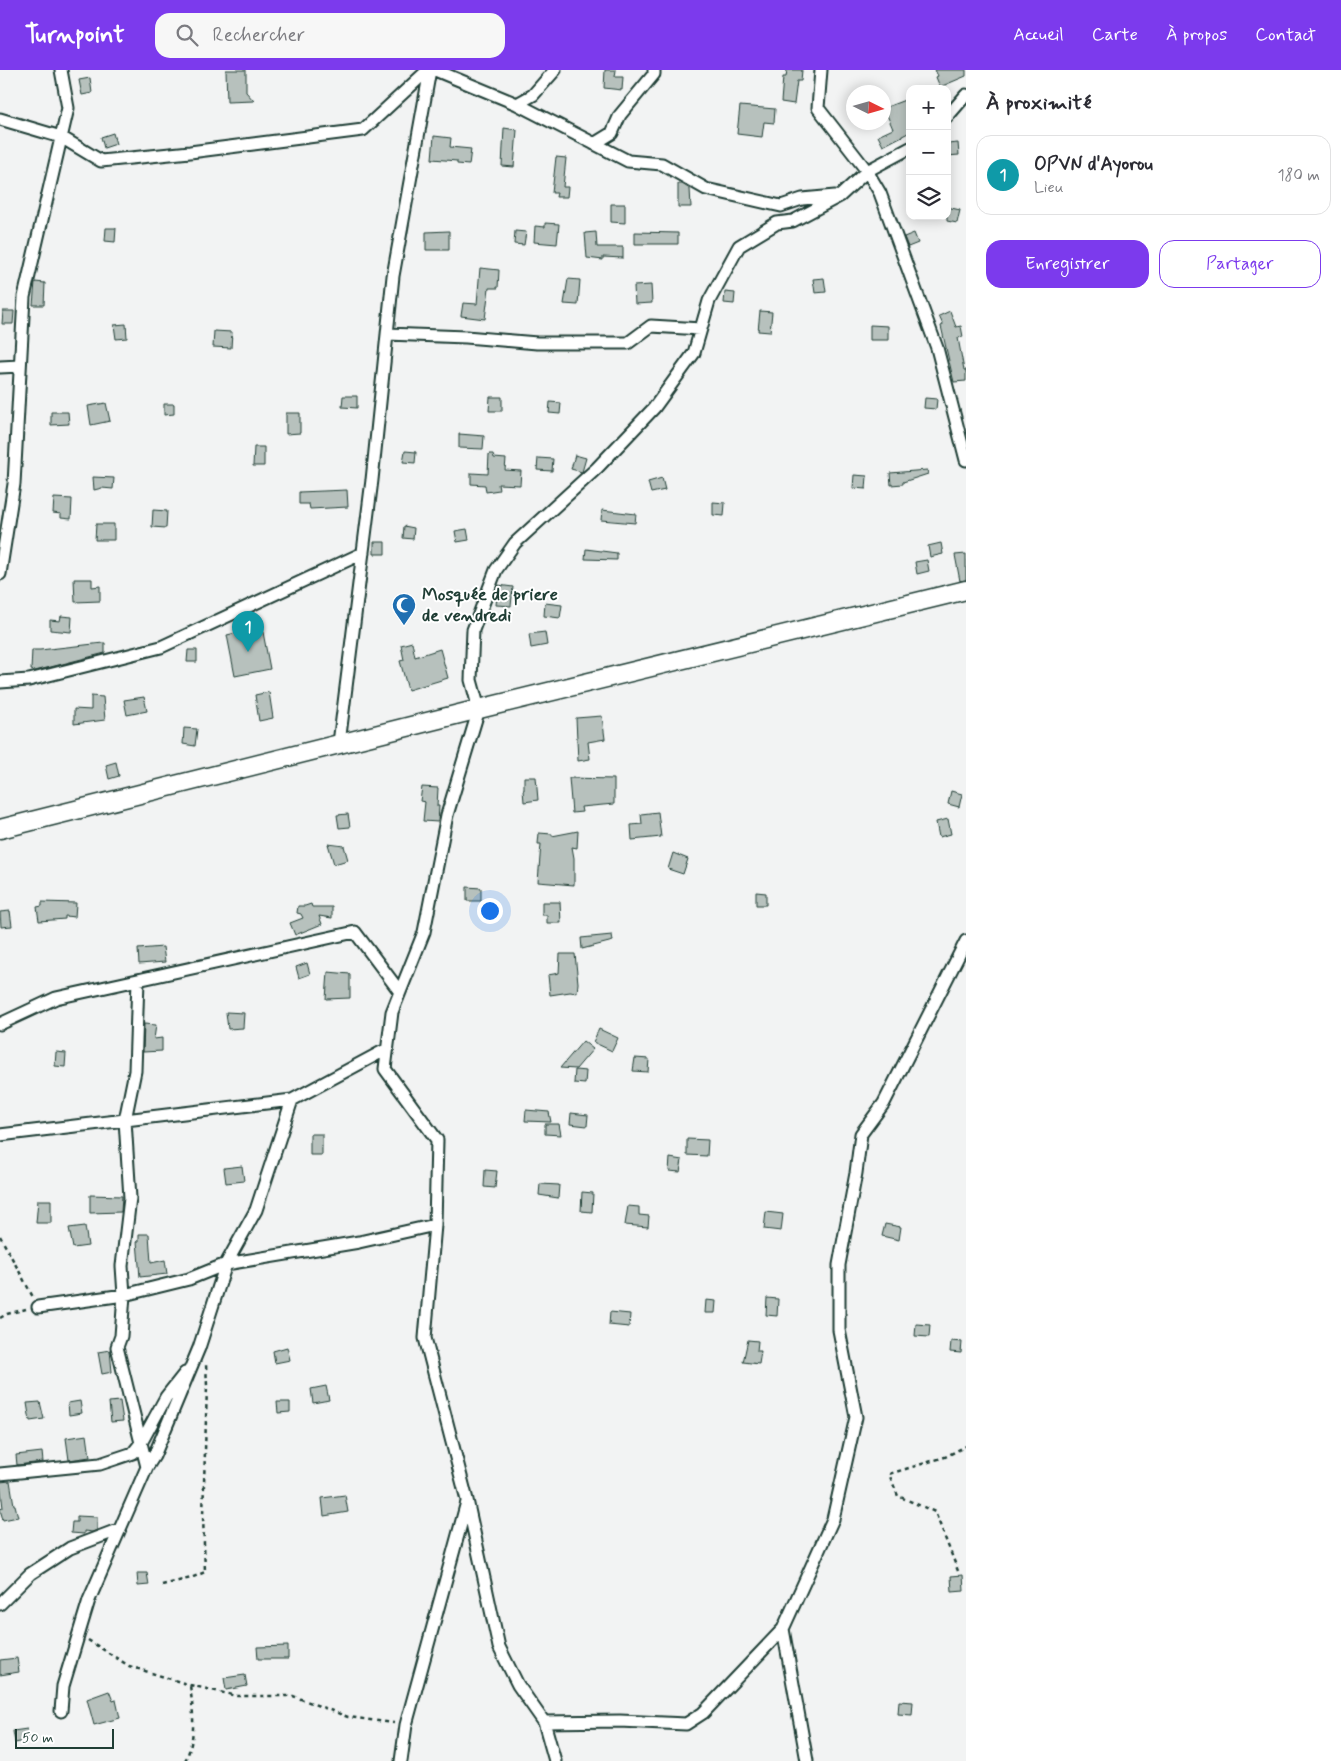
<!DOCTYPE html>
<html lang="fr">
<head>
<meta charset="utf-8">
<style>
	:root { --surface:#fff; --page:#f7f7f7; --text:#2b2b33; --muted:#7c7c81; --line:#e1e1e2; --accent:#7c3aed }
	body { margin:0; font-family:Mynerve,sans-serif; background:var(--page); color:var(--text) }
	.controls { position:absolute; right:15px; top:15px; display:grid; overflow:hidden; border-radius:10px; box-shadow:0 2px 12px #0003 }
	.controls button { width:45px; height:45px; display:grid; place-items:center; padding:0; border:0; border-bottom:1px solid var(--line); background:var(--surface); color:var(--text); font:25px sans-serif }
	.compass { position:absolute; left:846px; top:15px; width:45px; height:45px; border-radius:50%; background:var(--surface); box-shadow:0 2px 12px #0003; rotate:95deg }
	.scale { position:absolute; left:15px; bottom:12px; width:99px; box-sizing:border-box; padding-left:5px; border:2px solid #1f3d34; border-top:0; font-size:14px; line-height:18px; white-space:nowrap; color:#1f3d34; -webkit-text-stroke:4px #fff; paint-order:stroke }
	.you { position:absolute; left:489px; top:840px; width:18px; height:18px; margin:-12px; border:4px solid #fff; border-radius:50%; background:#1a73e8; box-shadow:0 0 0 8px #1a73e833 }
	.badge { display:grid; place-items:center; width:32px; height:32px; border-radius:50%; background:var(--accent); color:#fff; font-size:16px; font-weight:700 }
	.pin { position:absolute; translate:-50% -41px; filter:drop-shadow(0 1px 2px #0008) }
	.pin::after { content:''; position:absolute; top:26px; width:18px; height:15px; background:inherit; clip-path:polygon(0 0,100% 0,50% 100%) }
	.list { margin:0; padding:0; list-style:none }
	h2 { display:flex; justify-content:space-between; align-items:center; height:65px; margin:0; padding:0 20px; font-size:21px }
	h2 small { font-size:16px; font-weight:400; color:var(--muted) }
	.list li { display:grid; grid-template-columns:32px 1fr auto; gap:15px; align-items:center; box-sizing:border-box; height:80px; margin:0 10px 10px; padding:0 10px; border:1px solid var(--line); border-radius:15px }
	.list b { display:block; font-size:19px; white-space:nowrap }
	.list p { margin:0; font-size:16px; white-space:nowrap; color:var(--muted) }
	.list em { font-size:16px; font-style:normal; color:var(--muted) }
	.actions { display:flex; gap:10px; padding:15px 20px }
	.actions a { flex:1; padding:11px 0; border:1px solid var(--accent); border-radius:15px; text-align:center; font-size:18px; color:var(--accent) }
	.actions .main { background:var(--accent); color:#fff }
	.icon { flex:none; width:28px; height:28px; fill:none; stroke:currentColor; stroke-width:2; stroke-linecap:round; stroke-linejoin:round }
	.map { position:relative; flex:none; width:966px; height:1691px; overflow:hidden }
	header { display:flex; align-items:center; gap:30px; box-sizing:border-box; height:70px; padding:0 25px; background:var(--accent); color:#fff }
	header strong { font-size:24px }
	nav { display:flex; gap:28px; margin-inline-start:auto; font-size:18px }
	.search { width:350px; height:45px; background:var(--page); display:flex; align-items:center; gap:12px; box-sizing:border-box; padding:0 18px; border-radius:15px; color:var(--muted); font-size:19px }
	main { display:flex }
	aside { flex:1; background:var(--surface) }
	.map>svg:first-child { display:block }
	.building { fill:#b7c1bd; stroke:#1f3d34 }
	.lines { fill:none; stroke-linecap:round; stroke-linejoin:round }
	.minor-casing { stroke:#1f3d34; stroke-width:15 }
	.primary-casing { stroke:#1f3d34; stroke-width:21 }
	.path { stroke:#1f3d34; stroke-width:2.5; stroke-dasharray:4 4; stroke-linecap:butt }
	.minor { stroke:#fff; stroke-width:11 }
	.primary { stroke:#fff; stroke-width:18 }
	.labels { text-anchor:middle; dominant-baseline:central; stroke-width:4; stroke-linejoin:round; paint-order:stroke }
	.poi-label { font-size:18px; font-weight:bold; fill:#1f3d34; stroke:#fff; text-anchor:start }
</style>
</head>
<body>
<header>
<strong>Turnpoint</strong>
<div class="search"><svg class="icon" aria-label="search" viewBox="0 0 24 24"><circle cx="10" cy="10" r="6"/><path d="M15 15l6 6"/></svg>Rechercher</div>
<nav><a>Accueil</a><a>Carte</a><a>À propos</a><a>Contact</a></nav>
</header>
<main>
<div class="map">
<svg width="966" height="1691" viewBox="0 0 966 1691">
	<rect width="100%" height="100%" fill="#f2f3f3"/>
	<filter id="ink" filterUnits="userSpaceOnUse"><feTurbulence type="fractalNoise" baseFrequency=".02" numOctaves="2"/><feDisplacementMap in="SourceGraphic" scale="10" xChannelSelector="R" yChannelSelector="G"/><feConvolveMatrix kernelMatrix="1 2 1 2 8 2 1 2 1" color-interpolation-filters="sRGB"/></filter>
	<g filter="url(#ink)">
		<!-- building -->
		<path class="building" d="M226 0H246V22L254 31 227 32Z
			M605 0H616L615 7H623L622 20 604 18Z
			M787 0H802L801 11H797L794 34 781 32 783 7H786Z
			M935 0H966V6L940 17 936 7 938 6Z
			M90 8 92 23 82 25 79 10Z
			M910 28V62L883 76 878 66 893 59 884 38Z
			M740 36 775 39 774 53 764 52 762 67 737 64Z
			M504 58 517 60 514 97 502 96Z
			M113 63 116 74 104 78 101 67Z
			M434 66 451 68 450 77 471 79 469 95 457 94V91L432 89Z
			M958 73 959 85 947 86V74Z
			M556 87 566 88 563 117H568L567 127H556L557 123H552Z
			M678 114H682L690 119 691 137H678Z
			M611 134H625V153L611 152Z
			M947 137 960 140 957 153 947 151Z
			M545 153 559 154 557 174 534 172 535 156 545 157Z
			M106 158H116L115 172 105 171Z
			M449 161V180H426V162Z
			M515 161 526 162 524 175 514 174Z
			M596 162 597 177H623V188L603 187V190L587 188 585 163Z
			M635 162 678 163V174H635Z
			M914 163 918 173 908 177 904 167Z
			M480 198 499 200 498 218H489L485 249 461 246 463 233 477 234Z
			M824 208 826 222 815 223 813 209Z
			M568 209 580 210 578 235 564 234Z
			M35 212 45 213 44 235H33Z
			M651 215 652 233 635 234 634 216Z
			M725 222 735 223 734 234 724 233Z
			M3 241H14L13 254H2Z
			M760 241 772 242 770 262 758 261Z
			M950 241 956 257 961 256 963 267 958 268 964 300H966V311L954 312 952 304 941 256 943 255 939 246Z
			M126 254 127 268 116 269 114 255Z
			M870 255 888 256V270H870Z
			M214 261 232 262 231 278 213 277Z
			M343 326H357V338L342 337Z
			M490 327H502V341H489Z
			M925 328 937 329 936 339 924 338Z
			M550 332 561 333 560 344 549 343Z
			M106 333 110 351 91 355 88 336Z
			M164 334H174V344L164 345Z
			M51 342H68L69 354 51 355Z
			M286 343H300V363L286 364Z
			M459 364 484 366 483 379 459 378Z
			M254 377H264V396H253Z
			M405 381 416 382 415 393 403 392Z
			M489 384H493L494 388 506 389 505 400 521 401 520 415 498 414 499 420 486 422 485 415 471 414V403L488 404Z
			M575 385 586 388 582 402 571 399Z
			M538 388 553 389 552 401 537 400Z
			M927 400 928 404 903 412V414L891 415 890 403Z
			M854 405 867 406 866 419 853 418Z
			M93 407 114 408 113 419 102 418 94 420Z
			M662 408 665 420 651 423 648 412Z
			M347 420 348 437 310 439 309 434H299V422Z
			M54 428 72 429 71 449 61 448V444L53 443Z
			M713 432 725 433 724 446 713 445Z
			M153 440 167 441 166 458 152 457Z
			M602 440 636 444 635 453 601 450Z
			M96 454H114V470H95Z
			M404 456 414 458 413 469 403 468Z
			M467 459 469 470 457 472 455 461Z
			M374 472H385V484H374Z
			M941 473 943 484 930 487 928 476Z
			M586 479 617 483V490L585 489Z
			M966 484V510L960 511 955 485Z
			M927 490 929 501 917 504 915 492Z
			M74 509H92V517L100 516V531L75 532Z
			M498 515 513 517 511 536 496 535Z
			M545 533 562 535 560 548 544 546Z
			M61 546 72 547 71 562 50 560V550L60 551Z
			M262 557 270 599 235 606 227 565Z
			M545 562 547 575 531 578 529 564Z
			M412 572 415 587 440 579 448 608 408 620 400 591 404 590 401 575Z
			M103 573H105V583L35 601 31 600 32 580H40Z
			M188 580H197V592H187Z
			M269 622 273 648 259 651 255 625Z
			M91 626 103 627 105 650 74 654V639L91 640Z
			M144 627 147 641 127 645 124 630Z
			M602 646 605 669 588 672 590 689 578 691 576 648Z
			M184 658 197 659 195 676 183 674Z
			M116 692 119 706 109 709 106 695Z
			M524 707H536L538 730 524 732 523 720H524Z
			M569 708 614 709V734L581 737 582 742 572 743Z
			M422 717 438 718 437 736H439L438 752 423 751 425 732 420 731Z
			M951 721 962 724 959 737 948 734Z
			M658 742 661 767 632 770 631 755 642 754 641 744Z
			M348 744 350 757 339 758 337 745Z
			M948 749 951 764 939 767 936 752Z
			M578 761 577 778 572 777 574 788V815L538 812 541 774H538L539 763 552 764V766Z
			M328 774 344 776 348 790 334 794Z
			M673 783 688 789 683 804 668 799Z
			M467 817 481 818V831H467Z
			M756 822 766 823V835H756Z
			M42 832 76 833 75 847 65 846V849L39 851 37 837 42 836Z
			M542 832H560L561 853H547V845H542Z
			M311 834 312 837H332V848L319 846 322 854 295 865 290 853 303 848 301 844 297 843 298 836H305Z
			M10 841 12 856 1 857 0 842Z
			M612 865 613 871 582 879 581 868Z
			M163 877 165 892 139 894 138 879Z
			M560 884H575L578 913 577 923 570 922 550 925 548 905 559 903Z
			M307 893 310 904 299 908 296 897Z
			M328 902 350 904V928L326 929Z
			M226 942 244 943 243 958 228 959Z
			M144 954 156 955 154 969 162 968V981L143 982Z
			M599 959 618 968 612 981 593 972Z
			M583 971 593 979 576 999 560 998Z
			M56 982 66 983 65 997 55 996Z
			M635 988 649 989 648 1002 633 1001Z
			M575 1000 586 1001 585 1014 574 1013Z
			M526 1040 549 1042 551 1052 525 1051Z
			M571 1043 588 1045 587 1056 570 1054Z
			M545 1054H559L561 1065 545 1064Z
			M310 1064H322V1085H310Z
			M687 1069 708 1070 707 1086 687 1085Z
			M670 1088 682 1090 680 1102 669 1101Z
			M242 1096 244 1111 226 1113 224 1098Z
			M485 1100 497 1101 495 1118 484 1117Z
			M540 1114 559 1115 558 1128 539 1125Z
			M582 1122 593 1123 592 1142 581 1141Z
			M90 1125 122 1126 121 1142 90 1143Z
			M38 1130H51V1153H36Z
			M628 1136 639 1137V1145L649 1146 648 1157 625 1155Z
			M766 1142 783 1144 781 1161 764 1159Z
			M885 1154 901 1157 899 1170 882 1166Z
			M85 1156 88 1176 73 1178 69 1158Z
			M139 1164H149L151 1193 165 1190 167 1204 140 1207 137 1171H139Z
			M767 1228 778 1229 777 1246 766 1245Z
			M706 1230 716 1231 715 1243H705Z
			M610 1242 630 1244 629 1257 609 1255Z
			M916 1254 930 1255 929 1267 915 1266Z
			M748 1270 758 1271 757 1281H761L759 1294 743 1292Z
			M951 1271 962 1272 961 1283 950 1282Z
			M287 1277 290 1290 275 1293 273 1281Z
			M110 1280 112 1302 102 1304 98 1282Z
			M326 1316 329 1330 313 1333 311 1319Z
			M80 1331 82 1343 69 1345 68 1333Z
			M120 1331 123 1351 111 1352 109 1332Z
			M40 1332 44 1349 30 1351 27 1333Z
			M277 1332H290V1342L278 1343Z
			M87 1365 90 1387 69 1390 66 1368Z
			M42 1382 43 1392 17 1395 16 1385Z
			M10 1411 14 1435H15L18 1447 3 1450 0 1439 3 1438 0 1412Z
			M345 1425 348 1442 324 1446 322 1428Z
			M77 1446 97 1447V1460L92 1462 84 1461V1464L71 1463 72 1452H77Z
			M137 1503H147L149 1515 138 1516Z
			M963 1505 964 1521 952 1522 951 1506Z
			M288 1576V1589H258L257 1577Z
			M17 1588 19 1602 0 1605V1590Z
			M245 1605 247 1616 226 1620 224 1608Z
			M109 1621 113 1631 116 1630 120 1648 94 1655 87 1629Z
			M899 1631 913 1632 912 1645 898 1644Z
			M27 1659 29 1670 15 1673 13 1661Z"/>
		<g class="lines">
			<!-- minor casing -->
			<g class="minor-casing">
				<path id="minor" d="M435 0 517 34 628 91 662 94 706 119 781 136 802 129 835 126
					M821 0 818 38 867 101 880 123 937 278 966 390
					M517 34 533 25 555 0
					M947 47 966 25
					M0 49 61 67 101 91 190 82 363 60 428 0
					M594 74 612 63 620 45 654 4V0
					M387 264 466 267 537 273H628L651 256 701 259
					M0 297 20 296
					M0 504 14 414 24 227 68 38 61 0
					M0 612 29 610 161 577 363 483
					M339 673 372 410 393 206 430 0
					M138 910 135 1001 125 1050 130 1128 122 1196 124 1225 121 1266 117 1277 147 1397
					M0 954 56 928 355 862 400 922
					M0 1065 292 1030
					M38 1237 124 1225 189 1209 226 1194 359 1172 435 1155
					M0 1404 100 1394 133 1383 141 1373 166 1327 185 1303
					M0 1534 30 1504 70 1478 120 1459
					M61 1641 63 1616 89 1530 147 1397 154 1386 199 1278 226 1194 256 1140 292 1030 387 979
					M544 1652 620 1651 686 1654 703 1643 783 1559
					M401 1691 406 1655 467 1432
					M555 1691 544 1652 518 1615 499 1577 467 1430 425 1268 435 1155 437 1070 385 999 392 942 424 862 447 745 479 639 471 610 473 560 496 500 515 473 597 398 654 338 694 283 709 231 739 176 777 153 793 151 840 126 867 101 910 78
					M807 1691 783 1559 833 1449 856 1347 839 1260V1195L856 1103 861 1064 884 1033 966 871"/>
			</g>
			<!-- primary casing -->
			<g class="primary-casing">
				<path id="primary" d="M0 759 479 639 966 520"/>
			</g>
			<!-- path -->
			<path class="path" d="M0 1166 33 1227
				M0 1248 7 1244 26 1239
				M958 1501 935 1442 898 1426 889 1404 945 1387 966 1376
				M162 1515 191 1508 205 1502 203 1446 207 1316 206 1294
				M88 1570 129 1596 190 1615 237 1626H293L348 1647 394 1653
				M185 1691C197 1667 193 1641 190 1615"/>
			<!-- minor -->
			<use href="#minor" class="minor"/>
			<!-- primary -->
			<use href="#primary" class="primary"/>
		</g>
	</g>
	<!-- icons -->
	<defs>
		<g id="mosque-pin" transform="scale(1.25)"><path d="M0 17L-7.5 6A9.5 9.5 0 1 1 7.5 6Z" fill="#1f6fb2" stroke="#fff"/><path d="M3.5-4.9A6 6 0 1 0 3.5 4.9A5 5 0 1 1 3.5-4.9Z" fill="#fff"/></g>
	</defs>
	<g fill-rule="evenodd">
		<use href="#mosque-pin" x="404" y="535"/>
	</g>
	<g class="labels">
		<!-- poi labels -->
		<g class="poi-label">
			<text x="422" y="525">Mosquée de priere<tspan x="422" dy="21">de vendredi</tspan></text>
		</g>
	</g>
</svg>
<div class="controls">
<button>+</button>
<button>−</button>
<button><svg class="icon" aria-label="layers" viewBox="0 0 24 24"><path d="M12 4l9 5-9 5-9-5zM3 14l9 5 9-5"/></svg></button>
</div>
<svg class="compass" viewBox="-18 -18 36 36"><path d="M0-13l5 13h-10z" fill="#e53935"/><path d="M0 13l5-13h-10z" fill="#7c7c81"/></svg>
<div class="scale">50 m</div>
<div class="you"></div>
<div class="pin badge" style="left:248px;top:582px;background:#0f9aa8">1</div>
</div>
<aside>
<h2>À proximité<small></small></h2>
<ul class="list">
<li><span class="badge" style="background:#0f9aa8">1</span><div><b>OPVN d'Ayorou</b><p>Lieu</p></div><em>180 m</em></li>
</ul>
<div class="actions"><a class="main">Enregistrer</a><a>Partager</a></div>
</aside>
</main>
</body>
</html>
